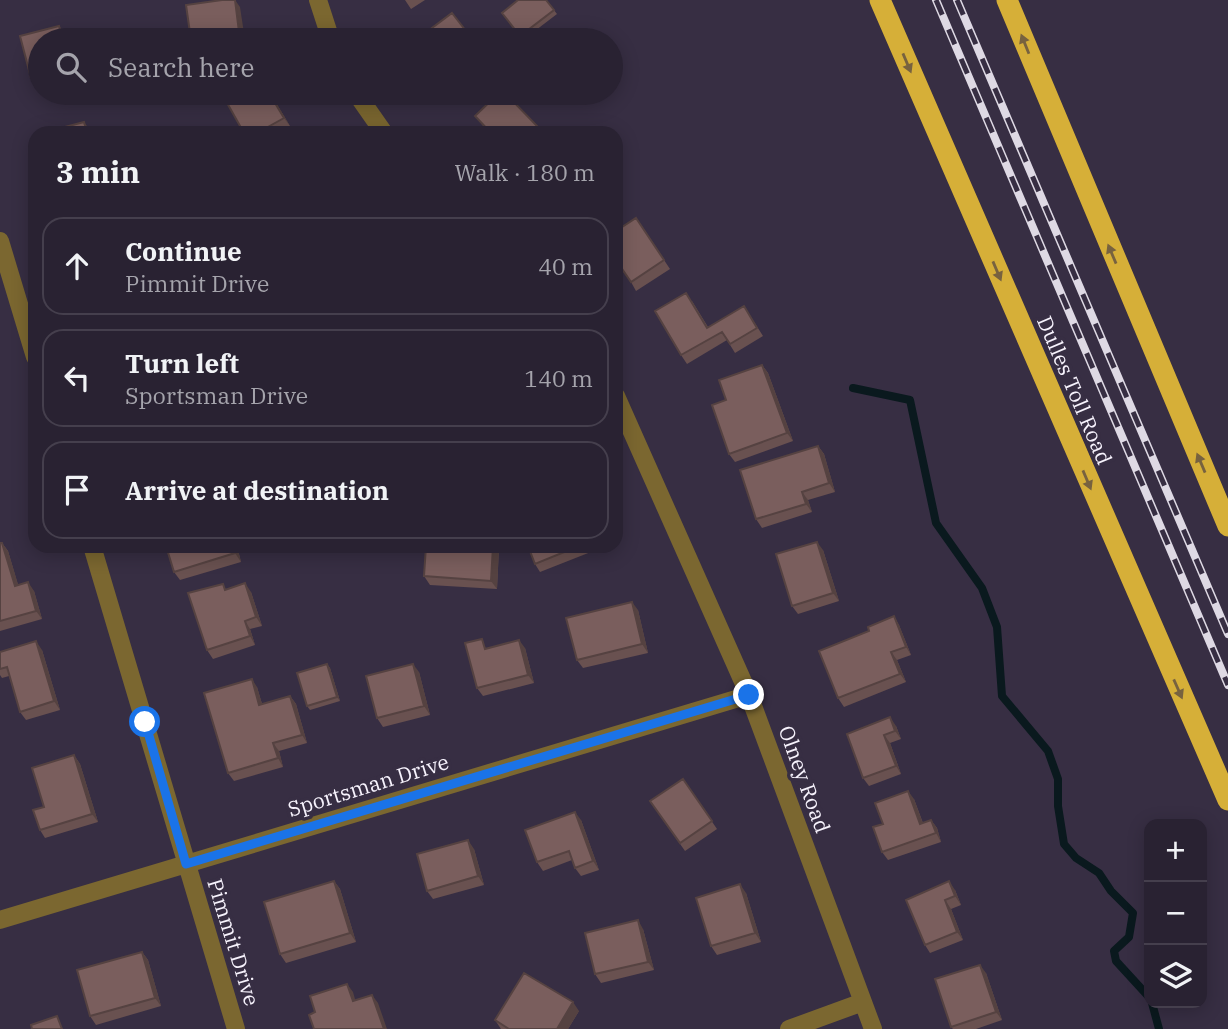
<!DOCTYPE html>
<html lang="en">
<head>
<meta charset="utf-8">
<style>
	:root { --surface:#292232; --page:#312a3a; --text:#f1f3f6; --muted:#a5a4ac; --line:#453f4d }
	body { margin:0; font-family:"IBM Plex Serif",serif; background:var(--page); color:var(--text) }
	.controls { position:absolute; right:21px; bottom:21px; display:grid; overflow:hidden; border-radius:14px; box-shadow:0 4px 18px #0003 }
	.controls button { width:63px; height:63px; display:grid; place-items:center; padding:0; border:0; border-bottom:2px solid var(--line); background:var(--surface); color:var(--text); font:35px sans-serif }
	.stop { position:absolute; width:21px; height:21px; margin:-16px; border:5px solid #1a73e8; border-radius:50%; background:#fff }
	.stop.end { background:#1a73e8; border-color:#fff; box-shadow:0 2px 7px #0008 }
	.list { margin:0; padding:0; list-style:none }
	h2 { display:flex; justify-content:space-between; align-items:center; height:91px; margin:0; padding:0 28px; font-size:30px }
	h2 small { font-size:23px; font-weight:400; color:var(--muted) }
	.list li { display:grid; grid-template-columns:46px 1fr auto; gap:21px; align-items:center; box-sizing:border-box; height:98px; margin:0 14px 14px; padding:0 14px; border:2px solid var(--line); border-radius:21px }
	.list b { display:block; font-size:26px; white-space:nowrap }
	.list p { margin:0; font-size:23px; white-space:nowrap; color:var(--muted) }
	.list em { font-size:23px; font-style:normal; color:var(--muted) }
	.icon { flex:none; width:38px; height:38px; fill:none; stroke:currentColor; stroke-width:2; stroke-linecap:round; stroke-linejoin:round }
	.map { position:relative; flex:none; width:1228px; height:1029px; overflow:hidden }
	.search { position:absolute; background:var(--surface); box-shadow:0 4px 18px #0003; left:28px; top:28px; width:595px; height:77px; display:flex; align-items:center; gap:18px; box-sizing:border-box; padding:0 24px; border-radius:38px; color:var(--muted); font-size:26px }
	.panel { position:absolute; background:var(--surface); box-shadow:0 4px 18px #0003; left:28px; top:126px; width:595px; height:427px; border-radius:21px }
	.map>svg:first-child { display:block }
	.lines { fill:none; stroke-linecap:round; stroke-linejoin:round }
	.stream { stroke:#0a191e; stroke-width:8 }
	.minor { stroke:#7b6730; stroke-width:18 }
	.highway { stroke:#d6af38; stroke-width:21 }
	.rail-casing { stroke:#ded9e4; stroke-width:8 }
	.rail { stroke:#372e43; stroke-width:5; stroke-dasharray:16; stroke-linecap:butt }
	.wall { fill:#695150 }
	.shaded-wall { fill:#554241 }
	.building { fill:#7a5e5d; stroke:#554241; stroke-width:2 }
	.oneway { fill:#77623f }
	.route { stroke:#1a73e8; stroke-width:9 }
	.labels { text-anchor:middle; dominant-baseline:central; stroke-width:7; stroke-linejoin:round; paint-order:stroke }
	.street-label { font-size:21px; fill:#f7f3fd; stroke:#372e43 }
</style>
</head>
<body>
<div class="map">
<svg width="1228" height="1029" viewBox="0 0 1228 1029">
	<rect width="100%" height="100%" fill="#372e43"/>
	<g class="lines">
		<!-- stream -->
		<path class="stream" d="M853 388 910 400 936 523 982 588 997 627 1002 696 1048 751 1058 779V806L1064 844 1076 858 1099 873 1111 891 1133 913 1129 937 1114 951 1116 961 1149 997
			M1152 1003 1159 1029"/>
		<!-- minor -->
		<path class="minor" d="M318 0 331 40
			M356 93 384 133
			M0 241 35 357
			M616 396 749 695 873 1029
			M92 546 236 1029
			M0 920 749 695
			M789 1029 863 1002"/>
		<!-- highway -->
		<path class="highway" d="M880 0 1228 800
			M1007 0 1228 526"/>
		<!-- rail casing -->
		<g class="rail-casing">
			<path id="rail" d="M936 0 1228 685
				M957 0 1228 634"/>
		</g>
		<!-- rail -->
		<use href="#rail" class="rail"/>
	</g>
	<!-- wall -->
	<path class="wall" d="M405 0H425L411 9Z
		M546 0 557 14 523 40 502 13Z
		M59 26 65 34 66 40H40V86H37L31 78 20 36Z
		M270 93 290 126 278 133H244Z
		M475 116 537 126 542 133H489Z
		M616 159 622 167 616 172Z
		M636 218 670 269 636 291 631 282Z
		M692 301 708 327 744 306 763 336 735 353 727 340 687 364 681 355Z
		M762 365 768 373 793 441 735 462 729 454 726 400Z
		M818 446 824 454 835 492 808 500 812 512 762 528 756 519Z
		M0 543H2L8 551 18 585 34 591 42 619 0 631Z
		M166 546H237L241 562 180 580 174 572Z
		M358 546H366L360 550Z
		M426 546H498L499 548 497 589 430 585 424 576Z
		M528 546H606L540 572 535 564Z
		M823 550 839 601 798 614 792 606Z
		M226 589 251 592 262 626 250 629 255 645 213 659 207 650Z
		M638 610 648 653 583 668 577 660Z
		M894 616 899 625 911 655 897 660 906 682 844 707 838 698 869 631Z
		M489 648H525L534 683 483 696 477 688Z
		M42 650 60 710 26 720 20 712 9 676 2 678 0 675V652Z
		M327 664 330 668 340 701 310 710 307 706Z
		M419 672 430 715 383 727 377 718Z
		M257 687 262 704 290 696 296 704 307 743 279 751 283 767 234 781 228 773Z
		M896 726 901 739 890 743 901 774 869 786 863 778 847 734Z
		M74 755 80 764 98 822 45 838 40 830 44 807Z
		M683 779 717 829 685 851 650 801Z
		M914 799 923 823 931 820 937 828 941 842 888 860 882 852Z
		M581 820 599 870 581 876 575 868 572 860 543 871 537 862Z
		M474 849 484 885 433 899 427 891Z
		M334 881 340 889 356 942 286 963 280 954Z
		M955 890 961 905 951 909 963 940 930 953 925 945 906 900Z
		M746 893 761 942 717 955 711 946Z
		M643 929 654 970 601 983 595 974Z
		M142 952 148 960 161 1006 96 1025 90 1016Z
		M986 973 1002 1020 976 1029H953L951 1027Z
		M579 1011 568 1029H501L495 1020Z"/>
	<!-- shaded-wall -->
	<path class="shaded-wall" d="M235 0 240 7 245 40H240Z
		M59 26 65 34 66 40H63Z
		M269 93H270L290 126 284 118Z
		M84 122 90 130V133H87Z
		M762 365 768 373 793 441 787 433Z
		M818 446 824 454 835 492 829 483Z
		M802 492 808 500 812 512 806 504Z
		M817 542 823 550 839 601 833 593Z
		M2 543 8 551 21 594 15 586Z
		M233 546H237L241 562 235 553Z
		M493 546H498L499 548 497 589 491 581Z
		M28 582 34 591 42 619 36 611Z
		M245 583 251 592 262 626 256 617Z
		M632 602 638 610 648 653 642 644Z
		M894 616 899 625 911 655 906 647Z
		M245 621 250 629 255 645 250 636Z
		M519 640 525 648 534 683 528 675Z
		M36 641 42 650 60 710 54 701Z
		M891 652 897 660 906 682 900 674Z
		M327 664 330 668 340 701 337 697Z
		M413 664 419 672 430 715 424 706Z
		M252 679 257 687 265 714 259 705Z
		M290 696 296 704 307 743 302 735Z
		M890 717 896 726 901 739 895 731Z
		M884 735 890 743 901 774 896 766Z
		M273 743 279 751 283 767 278 758Z
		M74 755 80 764 98 822 92 814Z
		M908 791 914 799 926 832 920 824Z
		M575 812 581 820 599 870 593 861Z
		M931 820 937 828 941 842 936 833Z
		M468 840 474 849 484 885 478 876Z
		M334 881 340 889 356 942 350 933Z
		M949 881 955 890 961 905 955 896Z
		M740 884 746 893 761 942 755 933Z
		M945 900 951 909 963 940 957 932Z
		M638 920 643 929 654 970 648 962Z
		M142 952 148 960 161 1006 155 998Z
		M980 965 986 973 1002 1020 996 1012Z
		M347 984 353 992 358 1010 353 1001Z
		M372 995 378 1003 387 1029H384Z
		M573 1002 579 1011 568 1029H557Z"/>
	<!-- building -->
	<path class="building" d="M222 0H235L240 40H191L186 5Z
		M518 0H546L554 10 520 36 502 13Z
		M452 13 473 40H416Z
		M59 26 63 40H40V76L31 78 20 36Z
		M225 93H269L284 118 257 133H244L222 94Z
		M499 93H505L537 126 530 133H491L475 116Z
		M84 122 87 133H51L50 131Z
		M636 218 664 260 631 282 616 260V231Z
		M686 293 707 328 744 306 757 328 730 344 722 332 681 355 655 311Z
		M762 365 787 433 729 454 712 405 726 400 719 380Z
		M818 446 829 483 802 492 806 504 756 519 740 470Z
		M817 542 833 593 792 606 776 554Z
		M0 543H2L15 586 28 582 36 611 0 621Z
		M166 546H233L235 553 174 572Z
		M426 546H493L491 581 424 576Z
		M528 546H579L535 564Z
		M245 583 256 617 245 621 250 636 207 650 188 593 223 584 225 590Z
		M632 602 642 644 577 660 566 618Z
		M894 616 906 647 891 652 900 674 838 698 819 651 869 631 868 627Z
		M482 639 485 649 519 640 528 675 477 688 465 643Z
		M36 641 54 701 20 712 7 667 0 669V652Z
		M327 664 337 697 307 706 297 673Z
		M413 664 424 706 377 718 366 676Z
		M252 679 259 705 290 696 302 735 273 743 278 758 228 773 204 693Z
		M890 717 895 731 884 735 896 766 863 778 847 734Z
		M74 755 92 814 40 830 33 810 44 807 32 768Z
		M683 779 712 821 680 843 650 801Z
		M908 791 920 824 931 820 936 833 882 852 873 827 883 824 875 803Z
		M575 812 593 861 575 868 569 851 537 862 525 830Z
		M468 840 478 876 427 891 417 854Z
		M334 881 350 933 280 954 264 902Z
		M949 881 955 896 945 900 957 932 925 945 906 900Z
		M740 884 755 933 711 946 696 898Z
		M638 920 648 962 595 974 585 933Z
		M142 952 155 998 90 1016 77 970Z
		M980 965 996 1012 951 1027 935 979Z
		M524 973 573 1002 557 1029H509L495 1020Z
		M347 984 353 1001 372 995 384 1029H314L309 1015 315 1012 310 996Z
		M57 1016 62 1029H32L31 1025Z"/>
	<!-- one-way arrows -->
	<defs><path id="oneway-solid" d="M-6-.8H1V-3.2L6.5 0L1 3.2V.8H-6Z" transform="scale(1.75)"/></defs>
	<g class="oneway">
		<use href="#oneway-solid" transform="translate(1025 44) rotate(-112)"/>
		<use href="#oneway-solid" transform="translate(907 63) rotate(67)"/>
		<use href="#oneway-solid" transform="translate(1112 254) rotate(-113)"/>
		<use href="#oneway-solid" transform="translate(997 271) rotate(67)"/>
		<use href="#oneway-solid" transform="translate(1201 463) rotate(-113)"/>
		<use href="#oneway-solid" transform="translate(1087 480) rotate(67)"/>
		<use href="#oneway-solid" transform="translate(1178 689) rotate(66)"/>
	</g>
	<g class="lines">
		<!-- route -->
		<path class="route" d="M145 722 186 864 749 695"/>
	</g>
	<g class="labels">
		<!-- street labels -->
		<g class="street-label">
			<text transform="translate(1075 390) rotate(67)">Dulles Toll Road</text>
			<text transform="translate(805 779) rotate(70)">Olney Road</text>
			<text transform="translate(368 785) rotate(-17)">Sportsman Drive</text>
			<text transform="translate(234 942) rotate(73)">Pimmit Drive</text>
		</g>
	</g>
</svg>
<div class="controls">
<button>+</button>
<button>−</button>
<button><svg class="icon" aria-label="layers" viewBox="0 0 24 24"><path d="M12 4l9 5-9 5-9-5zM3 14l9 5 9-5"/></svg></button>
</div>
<div class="stop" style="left:145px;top:722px"></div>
<div class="stop end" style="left:749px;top:695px"></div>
<div class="search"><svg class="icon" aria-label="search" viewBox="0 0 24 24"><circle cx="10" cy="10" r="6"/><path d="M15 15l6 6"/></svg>Search here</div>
<section class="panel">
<h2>3 min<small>Walk · 180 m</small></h2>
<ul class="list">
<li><svg class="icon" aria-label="ahead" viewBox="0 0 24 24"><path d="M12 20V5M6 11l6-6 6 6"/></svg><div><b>Continue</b><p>Pimmit Drive</p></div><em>40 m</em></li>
<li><svg class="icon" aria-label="left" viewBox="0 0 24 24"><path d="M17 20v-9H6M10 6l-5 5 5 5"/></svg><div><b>Turn left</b><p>Sportsman Drive</p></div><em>140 m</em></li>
<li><svg class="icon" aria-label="arrive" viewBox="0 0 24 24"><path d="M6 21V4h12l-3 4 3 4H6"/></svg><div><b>Arrive at destination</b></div></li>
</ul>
</section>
</div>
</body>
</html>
